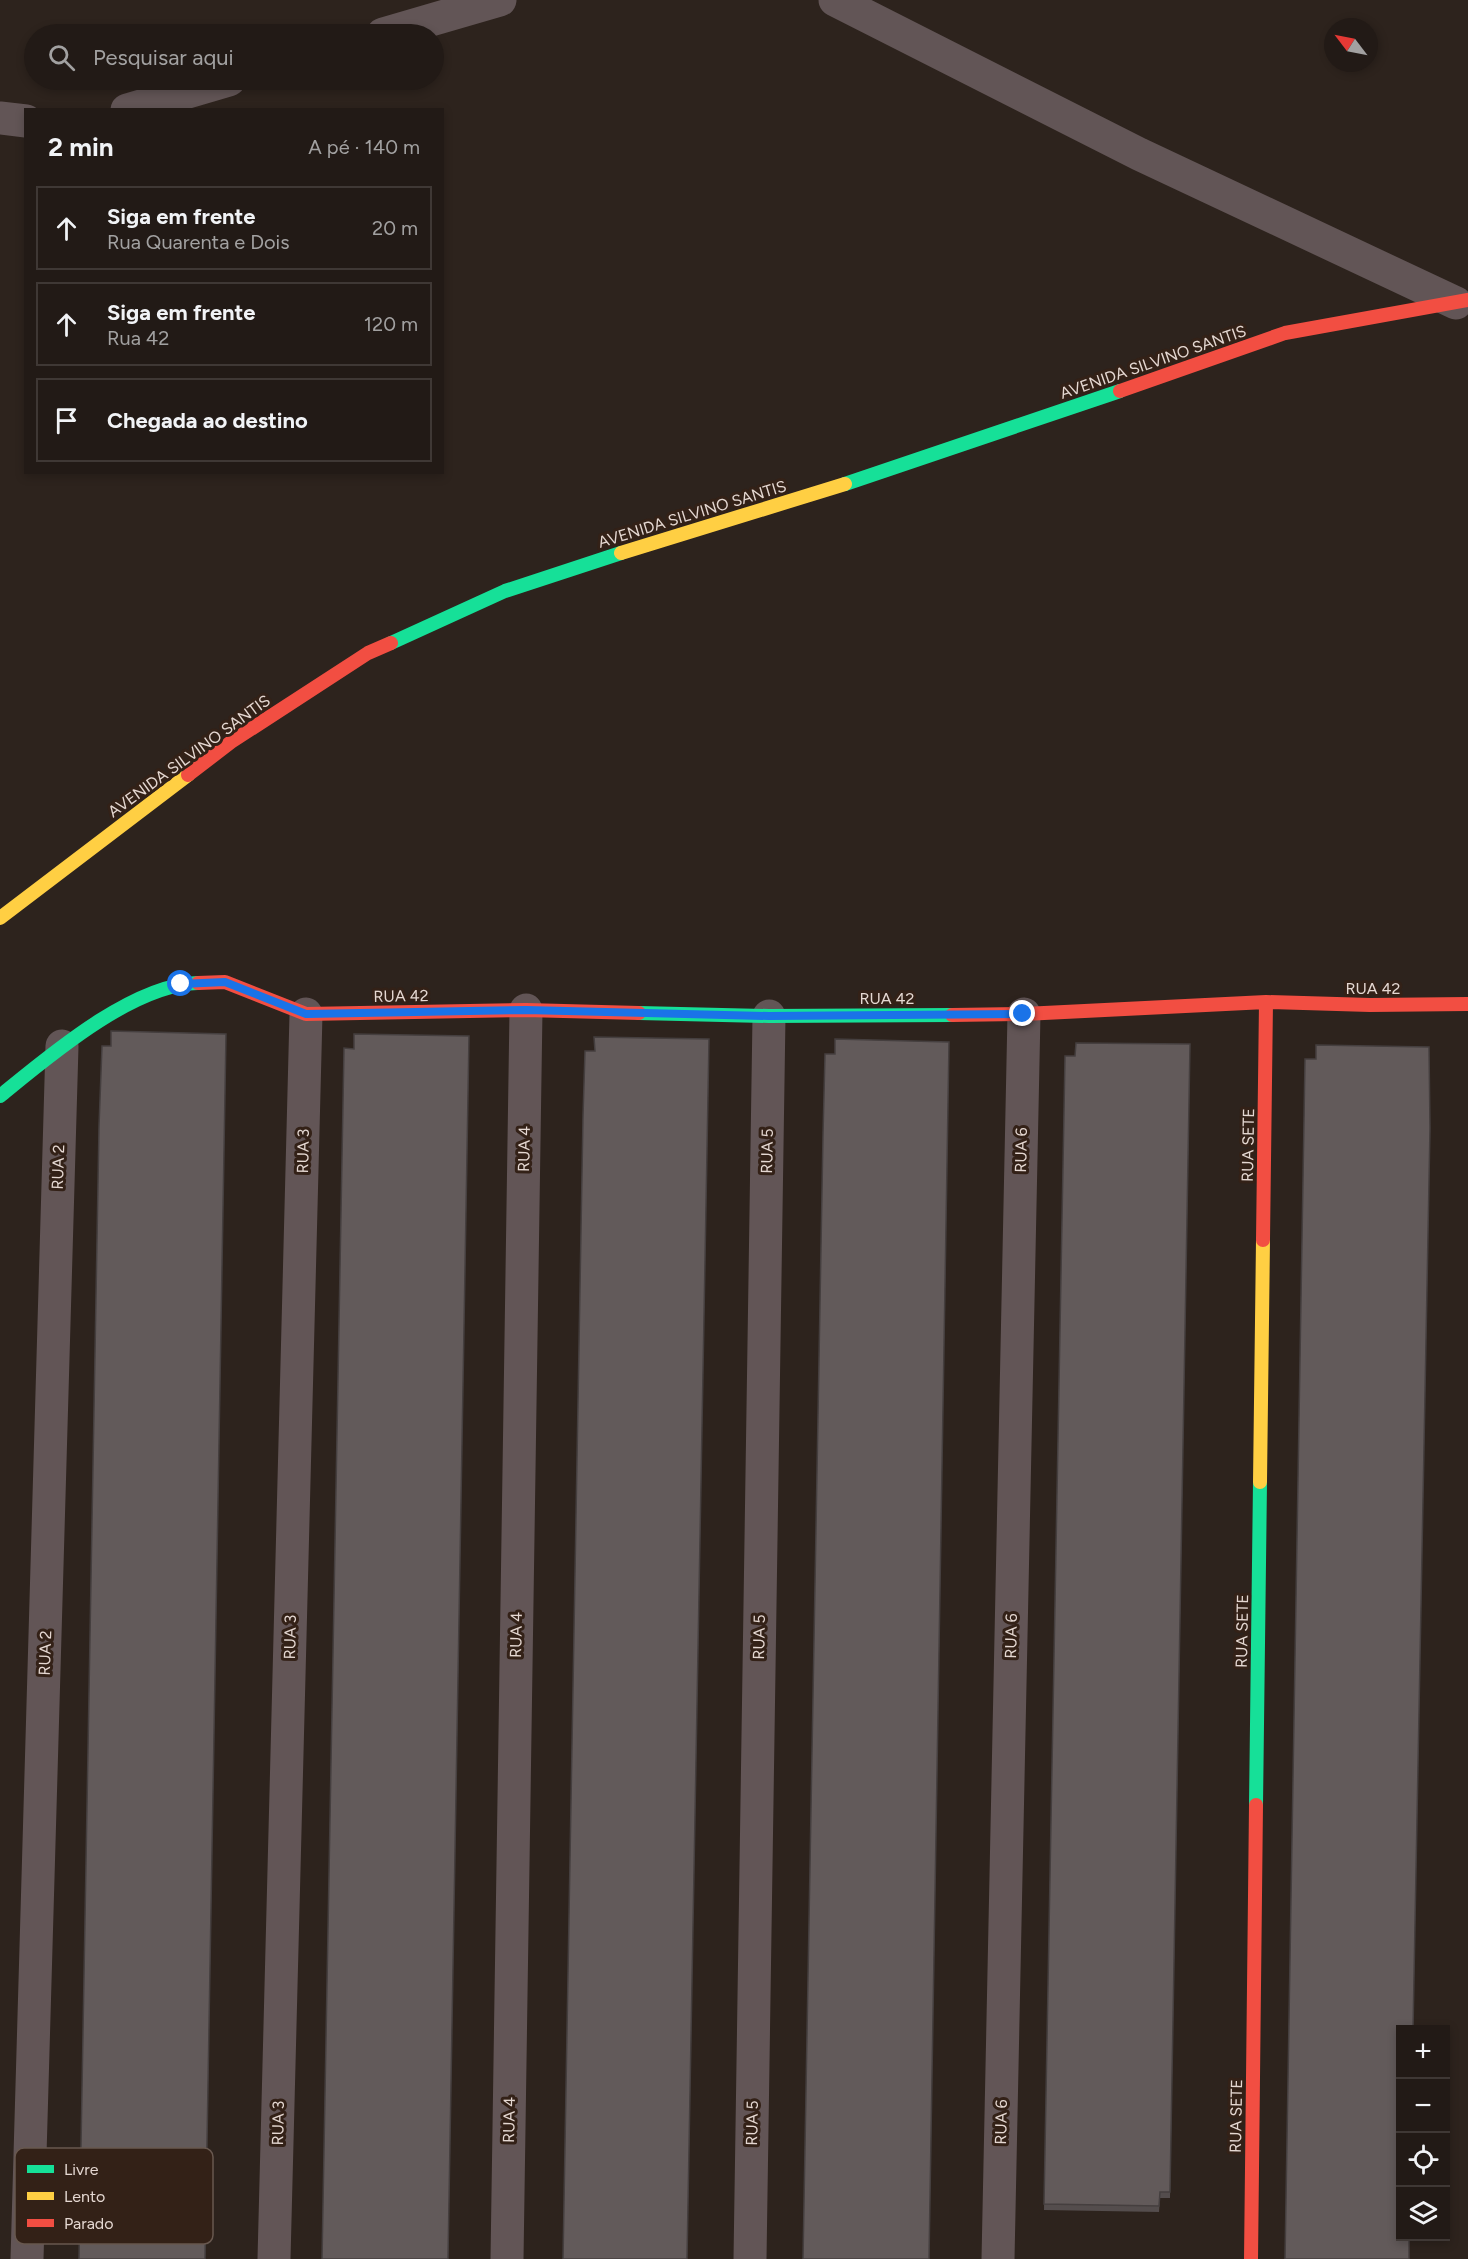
<!DOCTYPE html>
<html lang="pt">
<head>
<meta charset="utf-8">
<style>
	:root { --surface:#221a16; --page:#2a231f; --text:#f1f3f6; --muted:#a2a1a1; --line:#3f3835 }
	body { margin:0; font-family:Figtree,sans-serif; background:var(--page); color:var(--text) }
	.controls { position:absolute; right:18px; bottom:18px; display:grid; overflow:hidden; border-radius:0px; box-shadow:0 3px 9px #0003 }
	.controls button { width:54px; height:54px; display:grid; place-items:center; padding:0; border:0; border-bottom:2px solid var(--line); background:var(--surface); color:var(--text); font:30px sans-serif }
	.compass { position:absolute; left:1324px; top:18px; width:54px; height:54px; border-radius:50%; background:var(--surface); box-shadow:0 3px 9px #0003; rotate:302deg }
	.stop { position:absolute; width:18px; height:18px; margin:-14px; border:4px solid #1a73e8; border-radius:50%; background:#fff }
	.stop.end { background:#1a73e8; border-color:#fff; box-shadow:0 2px 6px #0008 }
	.list { margin:0; padding:0; list-style:none }
	h2 { display:flex; justify-content:space-between; align-items:center; height:78px; margin:0; padding:0 24px; font-size:26px }
	h2 small { font-size:20px; font-weight:400; color:var(--muted) }
	.list li { display:grid; grid-template-columns:39px 1fr auto; gap:18px; align-items:center; box-sizing:border-box; height:84px; margin:0 12px 12px; padding:0 12px; border:2px solid var(--line); border-radius:0px }
	.list b { display:block; font-size:22px; white-space:nowrap }
	.list p { margin:0; font-size:20px; white-space:nowrap; color:var(--muted) }
	.list em { font-size:20px; font-style:normal; color:var(--muted) }
	.icon { flex:none; width:33px; height:33px; fill:none; stroke:currentColor; stroke-width:2; stroke-linecap:round; stroke-linejoin:round }
	.map { position:relative; flex:none; width:1468px; height:2259px; overflow:hidden }
	.search { position:absolute; background:var(--surface); box-shadow:0 3px 9px #0003; left:24px; top:24px; width:420px; height:66px; display:flex; align-items:center; gap:15px; box-sizing:border-box; padding:0 21px; border-radius:33px; color:var(--muted); font-size:22px }
	.panel { position:absolute; background:var(--surface); box-shadow:0 3px 9px #0003; left:24px; top:108px; width:420px; height:366px; border-radius:0px }
	.map>svg:first-child { display:block }
	.lines { fill:none; stroke-linecap:round; stroke-linejoin:round }
	.street { stroke:#625556; stroke-width:33 }
	.fast { stroke:#16e098; stroke-width:14 }
	.slow { stroke:#ffcf43; stroke-width:14 }
	.jam { stroke:#f24e42; stroke-width:14 }
	.wall { fill:#544d4d }
	.building { fill:#625a5a; stroke:#453f3f; stroke-width:1.5 }
	.route { stroke:#1a73e8; stroke-width:8 }
	.labels { text-anchor:middle; dominant-baseline:central; stroke-width:6; stroke-linejoin:round; paint-order:stroke }
	.street-label { font-size:16px; fill:#e5d8d2; stroke:#332117 }
	.key { fill:#332117; stroke:#68584f; stroke-width:1.5 }
	.key-label { font-size:16px; fill:#e5d8d2 }
</style>
</head>
<body>
<div class="map">
<svg width="1468" height="2259" viewBox="0 0 1468 2259">
	<rect width="100%" height="100%" fill="#2d231d"/>
	<g class="lines">
		<!-- street -->
		<path class="street" d="M835 0 1139 154 1456 303
			M383 34 500 0
			M127 110 229 80
			M0 118 26 121
			M27 2259 62 1046
			M274 2259 306 1014
			M507 2259 526 1010
			M750 2259 769 1016
			M998 2259 1024 1014"/>
		<!-- fast -->
		<path class="fast" d="M845 484 1120 391
			M391 643 505 591 621 553
			M639 1013 769 1016 952 1015
			M0 1096C49 1056 133 984 198 983
			M1256 1805 1260 1482"/>
		<!-- slow -->
		<path class="slow" d="M621 553 845 484
			M0 918 188 775
			M1260 1482 1263 1240"/>
		<!-- jam -->
		<path class="jam" d="M1120 391 1285 333 1468 300
			M188 775 231 742 368 653 391 643
			M198 983 225 982 306 1014 526 1010 639 1013
			M952 1015 1024 1014 1266 1002 1370 1005 1468 1004
			M1263 1240 1266 1002
			M1251 2259 1256 1805"/>
	</g>
	<!-- wall -->
	<path class="wall" d="M1190 1044 1170 2198H1160L1159 2212 1044 2210 1065 1056H1075Z"/>
	<!-- building -->
	<path class="building" d="M111 1031 226 1034 205 2259H79L99 1126 102 1046H111Z
		M354 1034 469 1036 448 2259H322L344 1048 354 1049Z
		M594 1037 709 1039 687 2259H563L583 1116 585 1051H595Z
		M835 1039 949 1042 929 2259H803L823 1134 825 1054H835Z
		M1076 1043 1190 1044 1170 2192H1160L1159 2206 1044 2204 1065 1056H1075Z
		M1316 1045 1429 1047 1430 1128 1413 2030H1401V2236H1409V2259H1285L1305 1059H1316Z"/>
	<g class="lines">
		<!-- route -->
		<path class="route" d="M181 984 225 982 306 1014 526 1010 769 1016 1023 1014"/>
	</g>
	<g class="labels">
		<!-- street labels -->
		<g class="street-label">
			<text transform="translate(1153 362) rotate(-19)">AVENIDA SILVINO SANTIS</text>
			<text transform="translate(692 514) rotate(-17)">AVENIDA SILVINO SANTIS</text>
			<text transform="translate(189 756) rotate(-36)">AVENIDA SILVINO SANTIS</text>
			<text x="1373" y="988">RUA 42</text>
			<text transform="translate(401 996) rotate(-1)">RUA 42</text>
			<text x="887" y="998">RUA 42</text>
			<text transform="translate(1248 1145) rotate(-89)">RUA SETE</text>
			<text transform="translate(524 1149) rotate(-89)">RUA 4</text>
			<text transform="translate(1021 1150) rotate(-89)">RUA 6</text>
			<text transform="translate(303 1151) rotate(-89)">RUA 3</text>
			<text transform="translate(767 1151) rotate(-89)">RUA 5</text>
			<text transform="translate(58 1167) rotate(-88)">RUA 2</text>
			<text transform="translate(1242 1631) rotate(-89)">RUA SETE</text>
			<text transform="translate(516 1635) rotate(-89)">RUA 4</text>
			<text transform="translate(1011 1636) rotate(-89)">RUA 6</text>
			<text transform="translate(290 1637) rotate(-89)">RUA 3</text>
			<text transform="translate(759 1637) rotate(-89)">RUA 5</text>
			<text transform="translate(45 1653) rotate(-88)">RUA 2</text>
			<text transform="translate(1236 2116) rotate(-89)">RUA SETE</text>
			<text transform="translate(509 2120) rotate(-89)">RUA 4</text>
			<text transform="translate(1001 2122) rotate(-89)">RUA 6</text>
			<text transform="translate(278 2123) rotate(-89)">RUA 3</text>
			<text transform="translate(752 2123) rotate(-89)">RUA 5</text>
		</g>
	</g>
	<!-- legend -->
	<rect x="15" y="2148" width="198" height="96" rx="9" class="key"/>
	<rect x="27" y="2165" width="27" height="8" fill="#16e098"/>
	<rect x="27" y="2192" width="27" height="8" fill="#ffcf43"/>
	<rect x="27" y="2219" width="27" height="8" fill="#f24e42"/>
	<g class="key-label">
		<text x="64" y="2175">Livre</text>
		<text x="64" y="2202">Lento</text>
		<text x="64" y="2229">Parado</text>
	</g>
</svg>
<div class="controls">
<button>+</button>
<button>−</button>
<button><svg class="icon" aria-label="locate" viewBox="0 0 24 24"><circle cx="12" cy="12" r="6"/><path d="M12 2v4M12 18v4M2 12h4M18 12h4"/></svg></button>
<button><svg class="icon" aria-label="layers" viewBox="0 0 24 24"><path d="M12 4l9 5-9 5-9-5zM3 14l9 5 9-5"/></svg></button>
</div>
<svg class="compass" viewBox="-18 -18 36 36"><path d="M0-13l5 13h-10z" fill="#e53935"/><path d="M0 13l5-13h-10z" fill="#a2a1a1"/></svg>
<div class="stop" style="left:181px;top:984px"></div>
<div class="stop end" style="left:1023px;top:1014px"></div>
<div class="search"><svg class="icon" aria-label="search" viewBox="0 0 24 24"><circle cx="10" cy="10" r="6"/><path d="M15 15l6 6"/></svg>Pesquisar aqui</div>
<section class="panel">
<h2>2 min<small>A pé · 140 m</small></h2>
<ul class="list">
<li><svg class="icon" aria-label="ahead" viewBox="0 0 24 24"><path d="M12 20V5M6 11l6-6 6 6"/></svg><div><b>Siga em frente</b><p>Rua Quarenta e Dois</p></div><em>20 m</em></li>
<li><svg class="icon" aria-label="ahead" viewBox="0 0 24 24"><path d="M12 20V5M6 11l6-6 6 6"/></svg><div><b>Siga em frente</b><p>Rua 42</p></div><em>120 m</em></li>
<li><svg class="icon" aria-label="arrive" viewBox="0 0 24 24"><path d="M6 21V4h12l-3 4 3 4H6"/></svg><div><b>Chegada ao destino</b></div></li>
</ul>
</section>
</div>
</body>
</html>
